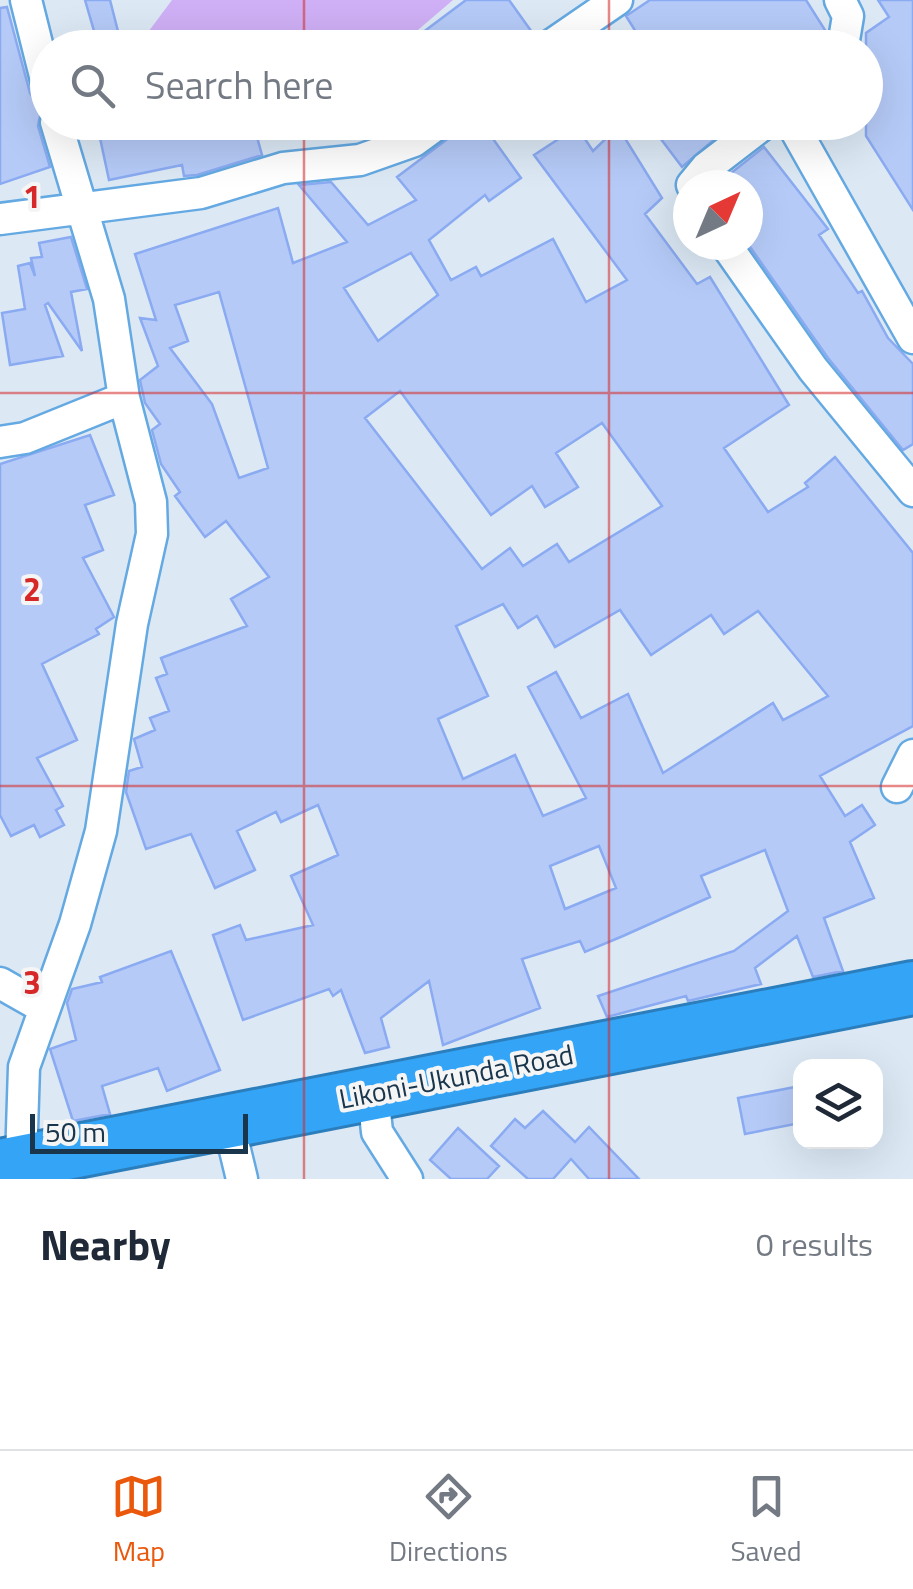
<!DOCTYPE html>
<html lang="en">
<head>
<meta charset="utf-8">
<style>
	:root { --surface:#fff; --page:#f6f6f7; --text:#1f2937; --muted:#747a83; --line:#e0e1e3; --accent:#ea580c }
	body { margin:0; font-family:"Titillium Web",sans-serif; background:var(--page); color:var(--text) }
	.controls { position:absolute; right:30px; bottom:30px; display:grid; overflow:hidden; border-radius:20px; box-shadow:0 10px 40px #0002 }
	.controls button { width:90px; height:90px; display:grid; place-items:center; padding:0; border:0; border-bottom:2px solid var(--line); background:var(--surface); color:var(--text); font:50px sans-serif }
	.compass { position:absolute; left:673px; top:170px; width:90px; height:90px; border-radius:50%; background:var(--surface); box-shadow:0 10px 40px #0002; rotate:44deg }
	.scale { position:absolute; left:30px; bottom:25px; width:218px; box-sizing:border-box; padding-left:10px; border:5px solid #19364d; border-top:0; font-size:28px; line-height:35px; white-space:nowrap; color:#19364d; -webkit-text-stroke:8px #f5f5f5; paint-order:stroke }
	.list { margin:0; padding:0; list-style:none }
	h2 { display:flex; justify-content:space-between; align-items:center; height:130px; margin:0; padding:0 40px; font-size:42px }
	h2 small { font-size:32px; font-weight:400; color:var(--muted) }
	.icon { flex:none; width:55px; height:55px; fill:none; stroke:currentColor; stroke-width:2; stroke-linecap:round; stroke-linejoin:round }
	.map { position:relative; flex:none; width:913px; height:1179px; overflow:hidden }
	.search { position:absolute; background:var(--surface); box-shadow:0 10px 40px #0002; left:30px; right:30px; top:30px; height:110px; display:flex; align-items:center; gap:25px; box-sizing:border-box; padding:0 35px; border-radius:55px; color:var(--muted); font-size:38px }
	.sheet { height:270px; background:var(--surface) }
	nav { display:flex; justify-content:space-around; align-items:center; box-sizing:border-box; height:140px; border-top:2px solid var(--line); background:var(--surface); font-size:28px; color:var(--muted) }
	nav a { display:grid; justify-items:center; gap:5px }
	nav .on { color:var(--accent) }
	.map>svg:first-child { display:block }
	.green { fill:#cfaff5 }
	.building { fill:#b5caf7; stroke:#8aaaf1; stroke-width:2.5; fill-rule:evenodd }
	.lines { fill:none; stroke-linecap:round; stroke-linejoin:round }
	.street-casing { stroke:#64a9e2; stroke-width:35 }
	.highway-casing { stroke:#2b7ebb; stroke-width:58 }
	.street { stroke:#fff; stroke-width:30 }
	.highway { stroke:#34a4f6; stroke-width:52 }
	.grid { fill:none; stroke:#d62828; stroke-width:2.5; stroke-opacity:0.55 }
	.labels { text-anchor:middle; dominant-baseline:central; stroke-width:8; stroke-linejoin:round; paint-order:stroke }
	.street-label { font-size:28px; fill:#19364d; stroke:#f5f5f5 }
	.grid-label { font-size:32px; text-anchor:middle; font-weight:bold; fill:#d62828; stroke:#f5f5f5; stroke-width:8; stroke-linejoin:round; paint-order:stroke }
</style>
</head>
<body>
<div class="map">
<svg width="913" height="1179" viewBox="0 0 913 1179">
	<rect width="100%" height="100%" fill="#dce9f5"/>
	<!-- green -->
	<path class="green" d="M172 0H453L398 47H137Z"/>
	<!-- building -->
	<path class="building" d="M85 0H110L121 43 99 48Z
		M466 0H509L534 35 529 48H402Z
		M650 0H806L825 30 815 48H646L626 16Z
		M878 0H913V210L866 136V33L889 17Z
		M7 7 30 93 41 111 38 126 50 167 0 184V8Z
		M210 122 213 137 255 130 262 155 197 175 184 176 182 165 109 180 100 138 161 125 162 131Z
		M470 122H481L521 178 489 201 485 195 429 240 451 280 476 267 481 276 553 239 586 302 627 280 534 155 577 127 593 151 618 127 662 198 645 214 697 284 710 277 789 405 724 448 768 512 808 487 805 483 835 457 913 553V726L820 776 845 816 862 805 875 825 850 842 874 898 824 918 843 971 813 977 797 936 755 968 761 984 688 1001 686 996 607 1017 598 996 734 951 788 911 765 850 701 876 710 897 623 936 585 952 580 941 522 959 540 1008 443 1045 429 981 381 1018 389 1047 365 1053 341 990 333 996 329 989 243 1020 213 935 240 925 246 940 313 925 291 876 338 855 318 805 281 822 276 812 237 831 255 870 215 888 191 834 146 849 126 792 129 771 142 767 134 739 155 730 150 718 169 711 156 678 167 674 161 658 247 626 231 599 269 577 226 521 205 537 175 496 180 492 161 464 152 430 160 424 145 403 140 380 158 366 140 318 156 320 135 254 278 208 293 263 347 242 299 185 331 182 368 225 416 200 397 177ZM411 253 438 295 378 341 344 288ZM219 292 268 468 239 478 212 404 170 348 188 341 175 305ZM400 391 491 515 532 486 545 507 578 487 556 453 602 423 662 506 569 562 557 544 523 566 510 548 482 569 365 418ZM503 604 518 628 537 616 555 647 620 610 651 655 711 615 724 634 758 611 828 696 783 720 773 703 663 773 628 694 581 718 556 672 528 687 586 798 543 816 515 755 463 779 438 719 488 696 456 626ZM599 846 616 888 565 909 550 866Z
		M648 122H735L682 167Z
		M764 147 828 229 819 235 858 293 862 291 888 338 913 364V444L903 450 828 358 748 244V185H716Z
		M71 237 87 289 71 292 82 351 48 303 45 305 63 356 10 365 2 313 25 309 18 266 30 263 35 276 31 258 42 257 39 243Z
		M90 435 114 495 85 505 103 550 83 558 114 617 96 629 99 634 42 664 77 740 37 758 63 806 56 810 64 825 40 837 34 825 11 836 0 815V464Z
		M171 951 220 1070 167 1091 158 1068 102 1086 110 1114 73 1121 50 1049 76 1040 67 1003 72 989 102 982 100 977Z
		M800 1086V1123L745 1134 738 1098Z
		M543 1111 575 1142 589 1127 639 1179H589L571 1159 553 1179H528L491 1146 515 1119 525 1128Z
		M458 1128 499 1166 487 1179H451L430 1160Z"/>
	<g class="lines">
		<!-- street casing -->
		<g class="street-casing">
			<path id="street" d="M26 0 48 88
				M547 48 617 0
				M833 48 844 40 848 16 840 0
				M791 122 913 338
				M692 185 706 168 766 122
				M0 219 201 193 283 168 360 160 414 141 440 122
				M726 245 813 369 913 491
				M0 442 25 438 124 398
				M897 787 913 755
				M0 983 44 1008
				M373 1092 377 1132 407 1179
				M228 1121 242 1179
				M21 1161 24 1067 75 924 101 831 132 624 152 534 151 502 124 398 109 299 56 122"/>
		</g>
		<!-- highway casing -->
		<g class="highway-casing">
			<path id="highway" d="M0 1166 913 988"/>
		</g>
		<!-- street -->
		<use href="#street" class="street"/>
		<!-- highway -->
		<use href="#highway" class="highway"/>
	</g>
	<!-- grid -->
	<path class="grid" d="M304 0V48M609 0V48M304 122V1179M609 122V1179M0 393H913M0 786H913"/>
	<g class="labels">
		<!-- street labels -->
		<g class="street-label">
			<text transform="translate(456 1076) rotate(-11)">Likoni-Ukunda Road</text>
		</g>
	</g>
	<g class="grid-label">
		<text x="32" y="208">1</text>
		<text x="32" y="601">2</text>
		<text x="32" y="994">3</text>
	</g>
</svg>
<div class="controls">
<button><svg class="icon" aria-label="layers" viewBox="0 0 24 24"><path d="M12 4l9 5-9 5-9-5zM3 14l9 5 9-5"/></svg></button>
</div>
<svg class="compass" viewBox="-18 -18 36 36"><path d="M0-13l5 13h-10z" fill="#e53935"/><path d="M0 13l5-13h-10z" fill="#747a83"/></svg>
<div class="scale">50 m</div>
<div class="search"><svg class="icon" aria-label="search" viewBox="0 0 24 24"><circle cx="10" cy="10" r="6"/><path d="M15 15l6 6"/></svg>Search here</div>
</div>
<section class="sheet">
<h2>Nearby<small>0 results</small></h2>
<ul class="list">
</ul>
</section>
<nav>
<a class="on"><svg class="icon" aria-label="map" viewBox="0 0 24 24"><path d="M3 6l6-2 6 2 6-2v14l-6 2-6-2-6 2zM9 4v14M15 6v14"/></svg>Map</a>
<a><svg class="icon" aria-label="directions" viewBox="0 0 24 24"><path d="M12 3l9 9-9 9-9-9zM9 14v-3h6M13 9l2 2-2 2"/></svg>Directions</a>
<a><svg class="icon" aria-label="saved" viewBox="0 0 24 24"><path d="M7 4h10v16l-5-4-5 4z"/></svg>Saved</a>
</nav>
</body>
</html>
